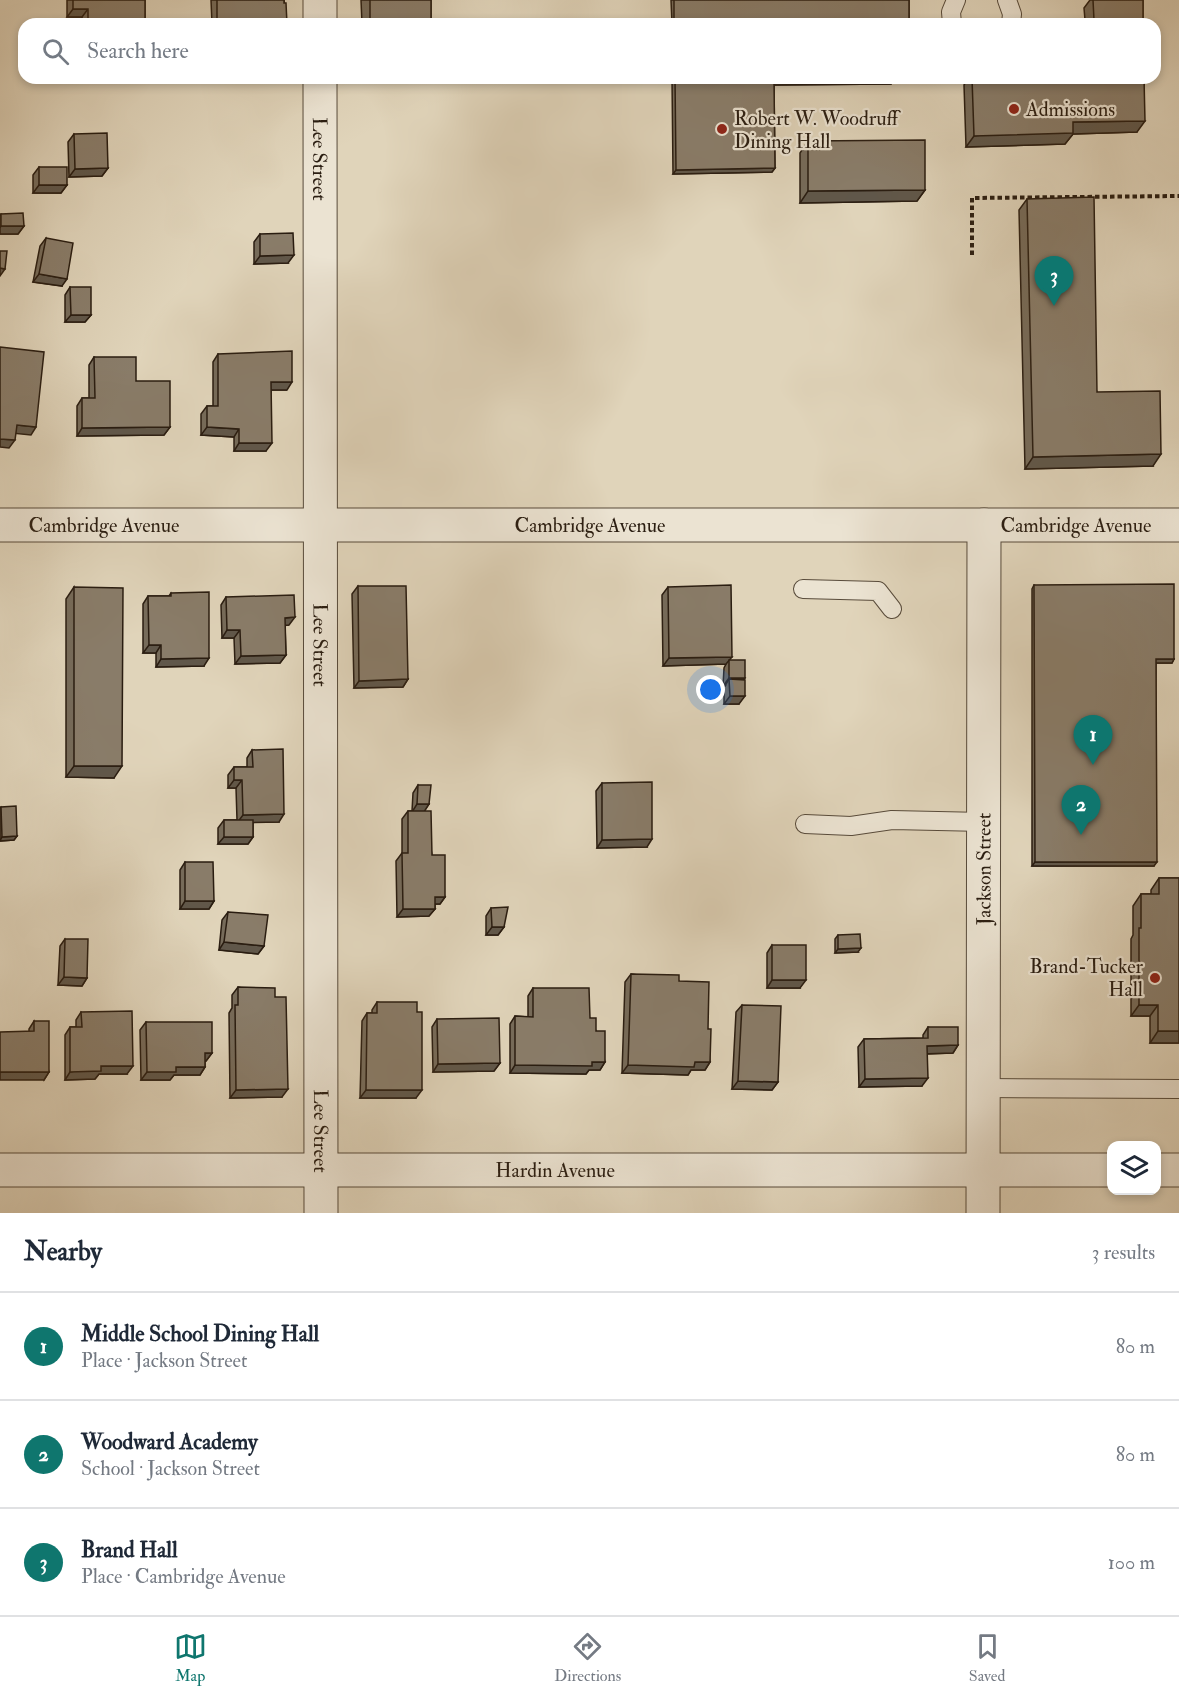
<!DOCTYPE html>
<html lang="en">
<head>
<meta charset="utf-8">
<style>
	:root { --surface:#fff; --page:#f2f2f3; --text:#1f2937; --muted:#747a83; --line:#e0e1e3; --accent:#0f766e }
	body { margin:0; font-family:"IM FELL Double Pica",serif; background:var(--page); color:var(--text) }
	.controls { position:absolute; right:18px; bottom:18px; display:grid; overflow:hidden; border-radius:12px; box-shadow:0 3px 9px #0003 }
	.controls button { width:54px; height:54px; display:grid; place-items:center; padding:0; border:0; border-bottom:2px solid var(--line); background:var(--surface); color:var(--text); font:30px sans-serif }
	.you { position:absolute; left:711px; top:690px; width:21px; height:21px; margin:-15px; border:4px solid #fff; border-radius:50%; background:#1a73e8; box-shadow:0 0 0 9px #1a73e833 }
	.badge { display:grid; place-items:center; width:39px; height:39px; border-radius:50%; background:var(--accent); color:#fff; font-size:20px; font-weight:700 }
	.pin { position:absolute; translate:-50% -50px; filter:drop-shadow(0 2px 3px #0008) }
	.pin::after { content:''; position:absolute; top:32px; width:21px; height:18px; background:inherit; clip-path:polygon(0 0,100% 0,50% 100%) }
	.list { margin:0; padding:0; list-style:none }
	h2 { display:flex; justify-content:space-between; align-items:center; height:78px; margin:0; padding:0 24px; font-size:26px }
	h2 small { font-size:20px; font-weight:400; color:var(--muted) }
	.list li { display:grid; grid-template-columns:39px 1fr auto; gap:18px; align-items:center; box-sizing:border-box; height:108px; padding:0 24px; border-top:2px solid var(--line) }
	.list b { display:block; font-size:22px; white-space:nowrap }
	.list p { margin:0; font-size:20px; white-space:nowrap; color:var(--muted) }
	.list em { font-size:20px; font-style:normal; color:var(--muted) }
	.icon { flex:none; width:33px; height:33px; fill:none; stroke:currentColor; stroke-width:2; stroke-linecap:round; stroke-linejoin:round }
	.map { position:relative; flex:none; width:1179px; height:1213px; overflow:hidden }
	.search { position:absolute; background:var(--surface); box-shadow:0 3px 9px #0003; left:18px; right:18px; top:18px; height:66px; display:flex; align-items:center; gap:15px; box-sizing:border-box; padding:0 21px; border-radius:18px; color:var(--muted); font-size:22px }
	.sheet { height:402px; background:var(--surface) }
	nav { display:flex; justify-content:space-around; align-items:center; box-sizing:border-box; height:84px; border-top:2px solid var(--line); background:var(--surface); font-size:16px; color:var(--muted) }
	nav a { display:grid; justify-items:center; gap:3px }
	nav .on { color:var(--accent) }
	.map>svg:first-child { display:block }
	.lines { fill:none; stroke-linecap:round; stroke-linejoin:round }
	.lane-casing { stroke:#584b3b; stroke-width:20 }
	.street-casing { stroke:#584b3b; stroke-width:35 }
	.path { stroke:#2a1d11; stroke-width:4; stroke-dasharray:4.5 3; stroke-linecap:butt }
	.lane { stroke:#ebe3d2; stroke-width:18 }
	.street { stroke:#ebe3d2; stroke-width:33 }
	.wall { fill:#766b5a; stroke:#2a1d11; stroke-width:1.5 }
	.shaded-wall { fill:#60574a; stroke:#2a1d11; stroke-width:1.5 }
	.building { fill:#897c69; stroke:#2a1d11; stroke-width:1.5 }
	.poi-dot { fill:#8f2418; stroke:#ebe3d2; stroke-width:2 }
	.labels { text-anchor:middle; dominant-baseline:central; stroke-width:4.5; stroke-linejoin:round; paint-order:stroke }
	.poi-label { font-size:20px; fill:#2a1d11; stroke:#ebe3d2; text-anchor:start }
	.street-label { font-size:20px; fill:#2a1d11; stroke:#ebe3d2 }
</style>
</head>
<body>
<div class="map">
<svg width="1179" height="1213" viewBox="0 0 1179 1213">
	<rect width="100%" height="100%" fill="#e0d4ba"/>
	<filter id="stains"><feTurbulence type="fractalNoise" baseFrequency=".00333" numOctaves="4"/><feColorMatrix values="0 0 0 0 .2 0 0 0 0 .09 0 0 0 0 .02 0 0 0 .5 -.17"/></filter>
	<radialGradient id="worn" r=".72"><stop offset=".6" stop-color="#630" stop-opacity="0"/><stop offset="1" stop-color="#630" stop-opacity=".3"/></radialGradient>
	<g class="lines">
		<!-- lane casing -->
		<g class="lane-casing">
			<path id="lane" d="M1007 0 1012 14 1011 24
				M952 24 951 12 956 0
				M803 589 878 591 892 609
				M805 824 851 826 892 820 984 822
				M983 1088 1179 1089"/>
		</g>
		<!-- street casing -->
		<g class="street-casing">
			<g id="street">
				<path d="M320 0V24"/>
				<path id="s1" d="M320 78 321 1213"/>
				<path id="s2" d="M0 525H1179"/>
				<path id="s3" d="M0 1170H1112"/>
				<path d="M1156 1170H1179"/>
				<path id="s4" d="M983 1213 984 525"/>
			</g>
		</g>
		<!-- path -->
		<path class="path" d="M972 255V198L1179 196"/>
		<!-- lane -->
		<use href="#lane" class="lane"/>
		<!-- street -->
		<use href="#street" class="street"/>
	</g>
	<!-- wall -->
	<path class="wall" d="M67 0H145V24H82V17H67Z
		M211 0H284L287 24H212Z
		M361 0H431V24H362Z
		M671 0H909V24H672Z
		M1090 0H1143V24H1068L1071 20H1085L1084 8Z
		M672 78H894V80L891 84 774 85 775 168 772 172 673 174Z
		M967 78H1145L1137 132 1073 134 1065 144 966 147 964 85 967 80Z
		M74 134 108 168 102 176 69 177 68 142Z
		M808 141 925 190 917 201 800 203V153Z
		M39 167 67 185 61 193H33V175Z
		M1027 199 1097 392 1153 466 1025 469 1019 210Z
		M1 214 24 226 18 234H0V216Z
		M260 234 288 263 254 264V242Z
		M46 238 62 286 33 282 40 246Z
		M70 287 91 315 85 322H65V295Z
		M218 354 287 390H271L266 451H234V437L201 435V414L207 406H213V362Z
		M94 357 136 381 170 427 164 435 77 436V406L82 398H89V365Z
		M1034 585 1174 659 1172 663H1156L1154 866H1032V589Z
		M358 586 408 679 403 687 354 688 352 594Z
		M74 587 114 778 66 777V599Z
		M668 587 729 660 744 680 739 704H724V687L725 686H723L724 668 726 664 663 666 662 595Z
		M171 593 204 666 156 667V653H143V604L148 596H169Z
		M226 597 289 625H285L286 655 280 663 235 664 234 638H222L221 605Z
		M252 750 279 822H253V837L248 844H218V828L224 820H237L236 788H228V775L234 767H247V758Z
		M602 783 647 847 597 848 596 791Z
		M418 785 429 804 424 811 432 855 445 897 440 904H435V909L429 916 397 917 396 861 402 853V819L408 811H412L413 793Z
		M1 807 17 836 14 840 0 841V808Z
		M185 862 214 901 209 909H180V870Z
		M1159 878H1179V1043H1150V1016H1131V939L1133 935V906L1141 894H1151V890Z
		M491 908 504 927 498 935H486V916Z
		M228 912 264 946 258 954 219 950 222 920Z
		M838 935 858 952 835 953V939Z
		M65 939 87 978 82 986 58 985 60 946Z
		M772 945 800 988H767V953Z
		M631 974 679 981 708 1029 710 1062 705 1070H691L688 1075 622 1073 625 982Z
		M238 987 275 997 282 1097 230 1098 229 1013 232 1008V995Z
		M533 988 590 1018 596 1031 605 1062 600 1070H589L586 1074 510 1073V1024L515 1016 528 1017V996Z
		M377 1002 417 1012 416 1098H360L362 1021 367 1013H372V1010Z
		M742 1005 778 1082 772 1090 732 1089 736 1012Z
		M81 1012 127 1074H99L95 1079 65 1080V1035L70 1027H76V1020Z
		M437 1019 500 1063 494 1071 433 1072 432 1027Z
		M34 1021 49 1072 44 1080 29 1031V1029Z
		M146 1022 212 1053 206 1061H205V1067L200 1075H174L170 1080H141L140 1030Z
		M928 1027 958 1045 953 1053 927 1054 922 1086 859 1087 858 1047 864 1039 923 1038V1035Z"/>
	<!-- shaded-wall -->
	<path class="shaded-wall" d="M73 9H88L82 17H67Z
		M225 78H284L282 81 222 83Z
		M894 80 891 84 771 85 774 81Z
		M1145 121 1137 132 1073 134 1065 144 966 147 974 136 1073 122Z
		M108 168 102 176 69 177 75 169Z
		M775 168 772 172 673 174 676 170Z
		M39 185H67L61 193H33Z
		M925 190 917 201 800 203 808 191Z
		M1 226H24L18 234H0V228Z
		M294 255 288 263 254 264 260 256Z
		M0 268 5 269 0 276Z
		M39 274 67 279 62 286 33 282Z
		M71 315H91L85 322H65Z
		M271 382H292L287 390H265Z
		M17 425 36 427 31 435 11 433Z
		M170 427 164 435 77 436 82 428Z
		M207 427 239 429 234 437 201 435Z
		M0 439 15 440 9 448 0 447Z
		M239 443H272L266 451H234Z
		M1161 454 1153 466 1025 469 1033 457Z
		M295 617 289 625 279 626 285 618Z
		M227 630H240L234 638H222Z
		M149 645H161L156 653H143Z
		M286 655 280 663 235 664 241 656Z
		M732 657 726 664 663 666 669 658Z
		M209 658 204 666 156 667 161 659Z
		M1156 659H1174L1172 663H1153Z
		M729 678H745L740 686 729 679 725 686H723Z
		M408 679 403 687 354 688 359 681Z
		M730 696H745L739 704H724Z
		M74 766H122L114 778 66 777Z
		M234 780H242L236 788H228Z
		M417 804H429L424 812H412Z
		M284 814 279 822 237 823 243 815Z
		M17 836 14 840 0 841 2 837Z
		M224 837H253L248 844H218Z
		M652 839 647 847 597 848 602 840Z
		M1035 862H1157L1154 866H1032Z
		M435 897H445L440 904H429Z
		M185 901H214L209 909H180Z
		M403 909H435L429 916 397 917Z
		M492 927H504L498 935H486Z
		M224 942 264 946 258 954 219 950Z
		M861 948 858 952 835 953 838 949Z
		M64 977 87 978 82 986 58 985Z
		M772 980H806L800 988H767Z
		M1139 1005H1158L1150 1016H1131Z
		M1158 1031H1179V1043H1150Z
		M958 1045 953 1053 921 1054 927 1046Z
		M205 1053H212L206 1061H200Z
		M592 1062H605L600 1070H589L586 1074 510 1073 515 1065Z
		M695 1062H710L705 1070H691L688 1075 622 1073 628 1065Z
		M500 1063 494 1071 433 1072 438 1064Z
		M101 1066H133L127 1074H99L95 1079 65 1080 70 1072Z
		M176 1067H205L200 1075H174L170 1080H141L147 1072Z
		M0 1072H49L44 1080H0Z
		M928 1078 922 1086 859 1087 865 1079Z
		M738 1081 778 1082 772 1090 732 1089Z
		M288 1089 282 1097 230 1098 236 1090Z
		M366 1090H422L416 1098H360Z"/>
	<!-- building -->
	<path class="building" d="M73 0H145V24H88V9H73Z
		M217 0H284V3H286L287 24H217Z
		M370 0H431V24H370Z
		M674 0H909V24H674Z
		M1093 0H1143V24H1071V20H1094Z
		M675 78H894V80L774 81 775 168 676 170Z
		M972 78H1144L1145 121 1073 122V133L974 136Z
		M107 133 108 168 75 169 74 134Z
		M925 140V190L808 191V141Z
		M39 167H67V185H39Z
		M1094 197 1097 392 1160 391 1161 454 1033 457 1027 199Z
		M23 213 24 226H1V214Z
		M293 233 294 255 260 256V234Z
		M46 238 73 243 67 279 39 274Z
		M0 251H7L5 269 0 268Z
		M70 287H91V315H71Z
		M0 347 44 352 36 427 17 425 15 440 0 439Z
		M292 351V382H271L272 443H239V429L207 427V406H218V354Z
		M94 357H136V381H170V427L82 428V398H95Z
		M1174 584V659H1156L1157 862H1035L1034 585Z
		M731 585 732 657 669 658 668 587Z
		M358 586H406L408 679 359 681Z
		M74 587 123 588 122 766H74Z
		M209 592V658L161 659V645H149L148 596H171V593Z
		M294 595 295 617 285 618 286 655 241 656 240 630H227L226 597Z
		M729 660H745V678H729Z
		M729 679 745 680V696H730Z
		M283 749 284 814 243 815 242 780H234V767H253L252 750Z
		M652 782V839L602 840V783Z
		M418 785H431L429 804H417Z
		M16 806 17 836 2 837 1 807Z
		M408 811H431L432 855H445V897H435V909H403L402 853H408Z
		M224 820H253V837H224Z
		M185 862H213L214 901H185Z
		M1159 878H1179V1031H1158V1005H1139V928H1141V894H1159Z
		M508 907 504 927H492L491 908Z
		M228 912 268 915 264 946 224 942Z
		M860 934 861 948 838 949V935Z
		M65 939H88L87 978 64 977Z
		M772 945H806V980H772Z
		M631 974 679 975V981L709 982 708 1029H711L710 1062H695L694 1067 628 1065Z
		M238 987 275 988V997H286L288 1089 236 1090 235 1005H238Z
		M533 988H589L590 1018H596V1031H605V1062H592V1066L515 1065V1016L533 1017Z
		M377 1002H417V1012H422V1090H366L367 1013H377Z
		M742 1005 781 1006 778 1082 738 1081Z
		M132 1011 133 1066H101V1071L70 1072V1027H82L81 1012Z
		M499 1018 500 1063 438 1064 437 1019Z
		M34 1021H49V1072H0V1032L34 1031Z
		M146 1022H212V1053H205V1067H176V1072H147Z
		M928 1027H958V1045L927 1046 928 1078 865 1079 864 1039 928 1038Z"/>
	<!-- markers -->
	<g class="poi-dot">
		<circle cx="1014" cy="109" r="6"/>
		<circle cx="722" cy="129" r="6"/>
		<circle cx="1155" cy="978" r="6"/>
	</g>
	<g class="labels">
		<!-- poi labels -->
		<g class="poi-label">
			<text x="1026" y="109">Admissions</text>
			<text x="734" y="118">Robert W. Woodruff<tspan x="734" dy="23">Dining Hall</tspan></text>
			<text x="1143" y="966" text-anchor="end">Brand-Tucker<tspan x="1143" dy="23">Hall</tspan></text>
		</g>
		<!-- street labels -->
		<g class="street-label">
			<text stroke="none"><textPath href="#s1" startOffset="81">Lee Street</textPath></text>
			<text stroke="none"><textPath href="#s2" startOffset="104">Cambridge Avenue</textPath></text>
			<text stroke="none"><textPath href="#s2" startOffset="590">Cambridge Avenue</textPath></text>
			<text stroke="none"><textPath href="#s2" startOffset="1076">Cambridge Avenue</textPath></text>
			<text stroke="none"><textPath href="#s1" startOffset="567">Lee Street</textPath></text>
			<text stroke="none"><textPath href="#s4" startOffset="344">Jackson Street</textPath></text>
			<text stroke="none"><textPath href="#s1" startOffset="1053">Lee Street</textPath></text>
			<text stroke="none"><textPath href="#s3" startOffset="555">Hardin Avenue</textPath></text>
		</g>
	</g>
	<rect width="100%" height="100%" filter="url(#stains)"/>
	<rect width="100%" height="100%" fill="url(#worn)"/>
</svg>
<div class="controls">
<button><svg class="icon" aria-label="layers" viewBox="0 0 24 24"><path d="M12 4l9 5-9 5-9-5zM3 14l9 5 9-5"/></svg></button>
</div>
<div class="you"></div>
<div class="pin badge" style="left:1093px;top:765px">1</div>
<div class="pin badge" style="left:1081px;top:835px">2</div>
<div class="pin badge" style="left:1054px;top:306px">3</div>
<div class="search"><svg class="icon" aria-label="search" viewBox="0 0 24 24"><circle cx="10" cy="10" r="6"/><path d="M15 15l6 6"/></svg>Search here</div>
</div>
<section class="sheet">
<h2>Nearby<small>3 results</small></h2>
<ul class="list">
<li><span class="badge">1</span><div><b>Middle School Dining Hall</b><p>Place · Jackson Street</p></div><em>80 m</em></li>
<li><span class="badge">2</span><div><b>Woodward Academy</b><p>School · Jackson Street</p></div><em>80 m</em></li>
<li><span class="badge">3</span><div><b>Brand Hall</b><p>Place · Cambridge Avenue</p></div><em>100 m</em></li>
</ul>
</section>
<nav>
<a class="on"><svg class="icon" aria-label="map" viewBox="0 0 24 24"><path d="M3 6l6-2 6 2 6-2v14l-6 2-6-2-6 2zM9 4v14M15 6v14"/></svg>Map</a>
<a><svg class="icon" aria-label="directions" viewBox="0 0 24 24"><path d="M12 3l9 9-9 9-9-9zM9 14v-3h6M13 9l2 2-2 2"/></svg>Directions</a>
<a><svg class="icon" aria-label="saved" viewBox="0 0 24 24"><path d="M7 4h10v16l-5-4-5 4z"/></svg>Saved</a>
</nav>
</body>
</html>
